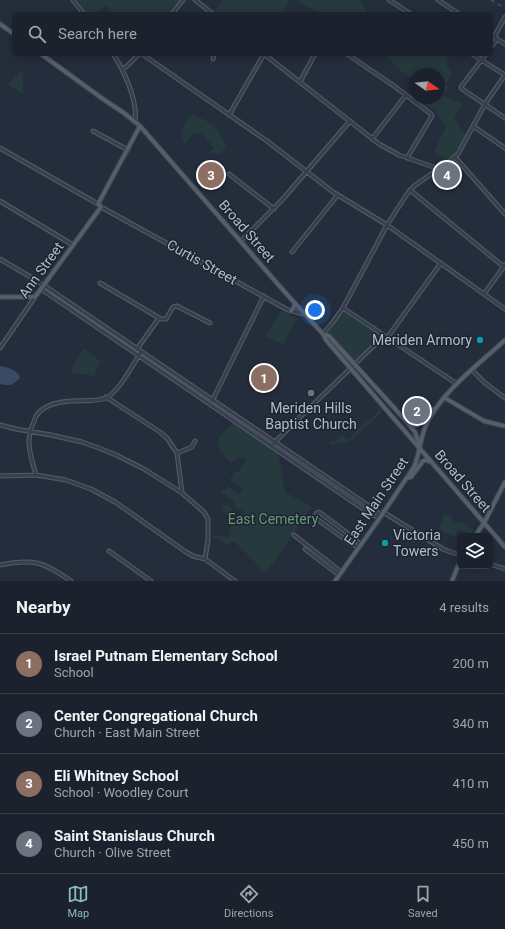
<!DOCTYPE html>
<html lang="en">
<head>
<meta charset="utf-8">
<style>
	:root { --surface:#1b222d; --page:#242a35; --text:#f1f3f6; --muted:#a0a4aa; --line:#393f49; --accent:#8bbbb9 }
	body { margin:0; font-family:Roboto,sans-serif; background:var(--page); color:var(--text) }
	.controls { position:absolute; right:12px; bottom:12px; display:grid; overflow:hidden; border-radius:6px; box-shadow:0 2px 10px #0003 }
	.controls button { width:36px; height:36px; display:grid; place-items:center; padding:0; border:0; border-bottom:1px solid var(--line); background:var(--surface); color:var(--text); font:20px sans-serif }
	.compass { position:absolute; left:409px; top:68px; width:36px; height:36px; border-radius:50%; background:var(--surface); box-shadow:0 2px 10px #0003; rotate:104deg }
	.you { position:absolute; left:315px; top:310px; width:14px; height:14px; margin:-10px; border:3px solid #fff; border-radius:50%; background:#1a73e8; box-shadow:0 0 0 6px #1a73e833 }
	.badge { display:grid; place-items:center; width:26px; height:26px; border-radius:50%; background:var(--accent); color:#fff; font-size:13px; font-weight:700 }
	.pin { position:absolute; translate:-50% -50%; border:2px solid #fff; box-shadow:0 1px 4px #0006 }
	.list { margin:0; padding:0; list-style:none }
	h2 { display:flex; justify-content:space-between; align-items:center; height:52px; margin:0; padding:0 16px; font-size:17px }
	h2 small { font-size:13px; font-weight:400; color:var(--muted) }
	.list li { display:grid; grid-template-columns:26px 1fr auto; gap:12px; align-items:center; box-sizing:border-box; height:60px; padding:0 16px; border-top:1px solid var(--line) }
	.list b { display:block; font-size:15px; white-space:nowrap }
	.list p { margin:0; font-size:13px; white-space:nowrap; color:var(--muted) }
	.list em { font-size:13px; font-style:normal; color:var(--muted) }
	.icon { flex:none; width:22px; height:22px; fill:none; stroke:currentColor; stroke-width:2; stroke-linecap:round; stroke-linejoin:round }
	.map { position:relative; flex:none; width:505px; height:581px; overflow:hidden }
	.search { position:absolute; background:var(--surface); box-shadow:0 2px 10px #0003; left:12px; right:12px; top:12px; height:44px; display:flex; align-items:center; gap:10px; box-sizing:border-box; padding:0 14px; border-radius:6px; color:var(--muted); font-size:15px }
	.sheet { height:292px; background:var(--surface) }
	nav { display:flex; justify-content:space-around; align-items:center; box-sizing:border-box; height:56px; border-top:1px solid var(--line); background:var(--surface); font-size:11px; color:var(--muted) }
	nav a { display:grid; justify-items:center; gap:2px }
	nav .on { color:var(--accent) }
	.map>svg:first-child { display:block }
	.green { fill:#26393d }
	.water { fill:#394a65 }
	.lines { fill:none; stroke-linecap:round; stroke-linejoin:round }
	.minor-casing { stroke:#555d6a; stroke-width:5 }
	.major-casing { stroke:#404855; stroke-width:5.5 }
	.minor { stroke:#373f4c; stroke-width:3 }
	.major { stroke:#555e6c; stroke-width:3.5 }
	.rail { stroke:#596373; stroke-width:1; stroke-dasharray:4 4; stroke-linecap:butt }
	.culture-dot { fill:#0f9aa8; stroke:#1c2431; stroke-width:1.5 }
	.worship-dot { fill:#6b7280; stroke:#1c2431; stroke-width:1.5 }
	.labels { text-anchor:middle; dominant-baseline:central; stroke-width:3; stroke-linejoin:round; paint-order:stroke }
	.street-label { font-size:14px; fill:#b3bac8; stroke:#1c2431 }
	.poi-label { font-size:14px; fill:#b3bac8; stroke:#1c2431; text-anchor:end }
	.park-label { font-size:14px; fill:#6a9877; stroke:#1c2431 }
</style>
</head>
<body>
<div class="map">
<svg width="505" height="581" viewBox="0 0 505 581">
	<rect width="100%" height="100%" fill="#242d3c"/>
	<!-- green -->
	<path class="green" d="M77 0H181L169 14H113L106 6 94 14H87Z
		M223 0H289L282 13V14H218L214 11Z
		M295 0H359L369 14H321Z
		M385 54H443L450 59 446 64 452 74 446 84 449 87 443 95 456 103 458 101 463 104 454 118 459 125V128L467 134 454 154 445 161 442 156 434 152 446 126 439 116 437 115 436 109H432L425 105 430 98H439V74H415V80L400 70Z
		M20 71 23 73V94L8 84Z
		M192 115 205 120 218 130 225 145 227 146 220 154 210 153 214 148 203 135 194 133 184 145 181 133 187 120Z
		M281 310 298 319 292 327 283 345 266 336Z
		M344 312H345L380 335V336L357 359 353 360 329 334V332Z
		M84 348 100 361 94 376 70 372Z
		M381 409 382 410 381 413 349 442 340 443 332 445 328 442 336 441 342 435 347 440Z
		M233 422 278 453 285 492 312 507 266 573 235 542H231L227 546 222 541 212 537 213 535H215L228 537 231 533C230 531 231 528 231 526 231 519 226 515 222 510L226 504 239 516 244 512 242 508 237 510 232 499 221 493 222 490H225L228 486 240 495 243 488 230 480 234 472H238L247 460 239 457 230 463 217 446 219 438Z
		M445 514 451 516 453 521 467 524 468 527 474 530 473 535 458 529 455 537 439 529 443 520 442 518Z"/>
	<!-- water -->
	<path class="water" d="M0 366C8 367 18 370 20 378 12 386 11 386 0 384Z"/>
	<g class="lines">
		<!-- minor casing -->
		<g class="minor-casing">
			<path id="minor" d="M73 0 84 14
				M195 0 213 14
				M389 0 411 14
				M438 0 459 14
				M172 14 183 0
				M491 35 505 44
				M494 37 505 17
				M491 47 497 39
				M113 54C124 70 138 101 135 121
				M142 54 267 141 333 192 387 225 505 309
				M264 54 379 144 399 155 439 169
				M347 54 394 86 431 114 432 116 407 158
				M472 54 505 75
				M486 54 461 87 462 89 505 118
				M213 59 214 54
				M122 69 126 67 139 54
				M300 82 315 54
				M229 115 264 54
				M473 126 505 148
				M93 131 128 150
				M372 139 406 95
				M0 148 98 204
				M455 157 505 214
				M229 174 274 209
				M410 190 504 267
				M0 201 73 245
				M101 207 288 310 304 314
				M241 241 282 200 350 121
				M292 252 337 196
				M0 259 39 282 375 510 378 513 380 517
				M100 283 161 319H166L173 307 177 306 210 323
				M41 289 372 515 380 517
				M484 294 505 265
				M343 308 457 384
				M323 334 333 322 343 308 387 225 407 194 414 186 450 161 458 154 485 104 505 75
				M387 338 441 263
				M0 348 35 297
				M137 349 159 318
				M472 370 485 383 505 398
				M106 397 160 432 167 438 177 453 182 493
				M212 401 264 296
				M0 425 16 429 51 435 82 442 99 448 116 455 144 469 182 493 204 512 208 519V540L205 559
				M271 446 298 419 384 336
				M177 453 192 447 195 441
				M36 475C33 464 29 453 29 442 29 436 30 430 33 424 34 422 35 418 36 416 44 404 59 402 72 401 83 400 95 402 106 398 119 392 133 364 141 352
				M0 476 36 475 66 480 91 489 115 502 128 511 186 552 193 556 205 559 235 581
				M319 512 354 538 358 542 360 546H356L350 543 317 519 315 515 317 513Z
				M383 512 443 549 448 551 460 555
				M294 535 341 572
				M305 549 339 575
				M109 551 151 581
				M490 564 505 569
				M0 565C33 558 44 562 71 581"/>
		</g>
		<!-- major casing -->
		<g class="major-casing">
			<path id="major" d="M0 24 14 34
				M41 54 103 99 124 113 140 126 283 290 323 334 326 340 505 547
				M0 297H35L101 207 98 204 140 126
				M291 311 294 307 295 303
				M323 334 329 336 407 422 415 432 419 444
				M445 398 484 421 505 426
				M409 422 414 425H417L434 409
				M407 478 411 477 423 461 426 460 431 462
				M475 536 484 523 505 482
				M335 581 377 522 414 467C420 453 420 439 426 425 442 391 478 365 505 340
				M452 581 460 561"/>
		</g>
		<!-- minor -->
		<use href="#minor" class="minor"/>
		<!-- major -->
		<use href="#major" class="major"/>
		<!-- rail -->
		<path class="rail" d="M491 0 505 8"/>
	</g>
	<!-- markers -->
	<g class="culture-dot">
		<circle cx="480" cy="340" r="4"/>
		<circle cx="385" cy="543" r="4"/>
	</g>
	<circle class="worship-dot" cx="311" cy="393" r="4"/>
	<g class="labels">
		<!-- street labels -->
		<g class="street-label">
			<text transform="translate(247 231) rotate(49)">Broad Street</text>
			<text transform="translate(202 262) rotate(29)">Curtis Street</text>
			<text transform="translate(41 270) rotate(-54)">Ann Street</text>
			<text transform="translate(463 481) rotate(49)">Broad Street</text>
			<text transform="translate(376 501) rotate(-56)">East Main Street</text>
		</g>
		<!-- poi labels -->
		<g class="poi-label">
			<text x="472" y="340">Meriden Armory</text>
			<text x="311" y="408" text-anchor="middle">Meriden Hills<tspan x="311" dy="16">Baptist Church</tspan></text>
			<text x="393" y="535" text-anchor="start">Victoria<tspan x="393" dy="16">Towers</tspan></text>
		</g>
		<!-- park labels -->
		<g class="park-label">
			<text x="273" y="519">East Cemetery</text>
		</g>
	</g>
</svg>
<div class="controls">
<button><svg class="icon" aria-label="layers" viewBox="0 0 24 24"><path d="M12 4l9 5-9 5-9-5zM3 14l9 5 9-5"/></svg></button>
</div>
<svg class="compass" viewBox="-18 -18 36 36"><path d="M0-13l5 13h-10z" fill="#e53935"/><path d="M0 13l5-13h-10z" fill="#a0a4aa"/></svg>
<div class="you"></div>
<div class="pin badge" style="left:264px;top:378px;background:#8d6e63">1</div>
<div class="pin badge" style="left:417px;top:411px;background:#6b7280">2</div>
<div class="pin badge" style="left:211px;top:175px;background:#8d6e63">3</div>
<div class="pin badge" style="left:447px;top:175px;background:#6b7280">4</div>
<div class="search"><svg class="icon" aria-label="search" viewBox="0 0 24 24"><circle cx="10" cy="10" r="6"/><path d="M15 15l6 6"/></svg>Search here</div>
</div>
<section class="sheet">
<h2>Nearby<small>4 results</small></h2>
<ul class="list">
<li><span class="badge" style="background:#8d6e63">1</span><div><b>Israel Putnam Elementary School</b><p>School</p></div><em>200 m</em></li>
<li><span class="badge" style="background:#6b7280">2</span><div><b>Center Congregational Church</b><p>Church · East Main Street</p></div><em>340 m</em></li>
<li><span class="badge" style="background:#8d6e63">3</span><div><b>Eli Whitney School</b><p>School · Woodley Court</p></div><em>410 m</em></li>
<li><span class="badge" style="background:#6b7280">4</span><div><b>Saint Stanislaus Church</b><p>Church · Olive Street</p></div><em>450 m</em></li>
</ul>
</section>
<nav>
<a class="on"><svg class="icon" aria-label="map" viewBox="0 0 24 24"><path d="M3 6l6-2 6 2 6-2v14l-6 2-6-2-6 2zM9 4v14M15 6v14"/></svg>Map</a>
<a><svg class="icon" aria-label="directions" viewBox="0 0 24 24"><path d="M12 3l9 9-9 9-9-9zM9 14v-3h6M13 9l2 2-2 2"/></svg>Directions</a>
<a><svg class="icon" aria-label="saved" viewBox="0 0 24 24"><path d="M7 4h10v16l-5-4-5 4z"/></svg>Saved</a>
</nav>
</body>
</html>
